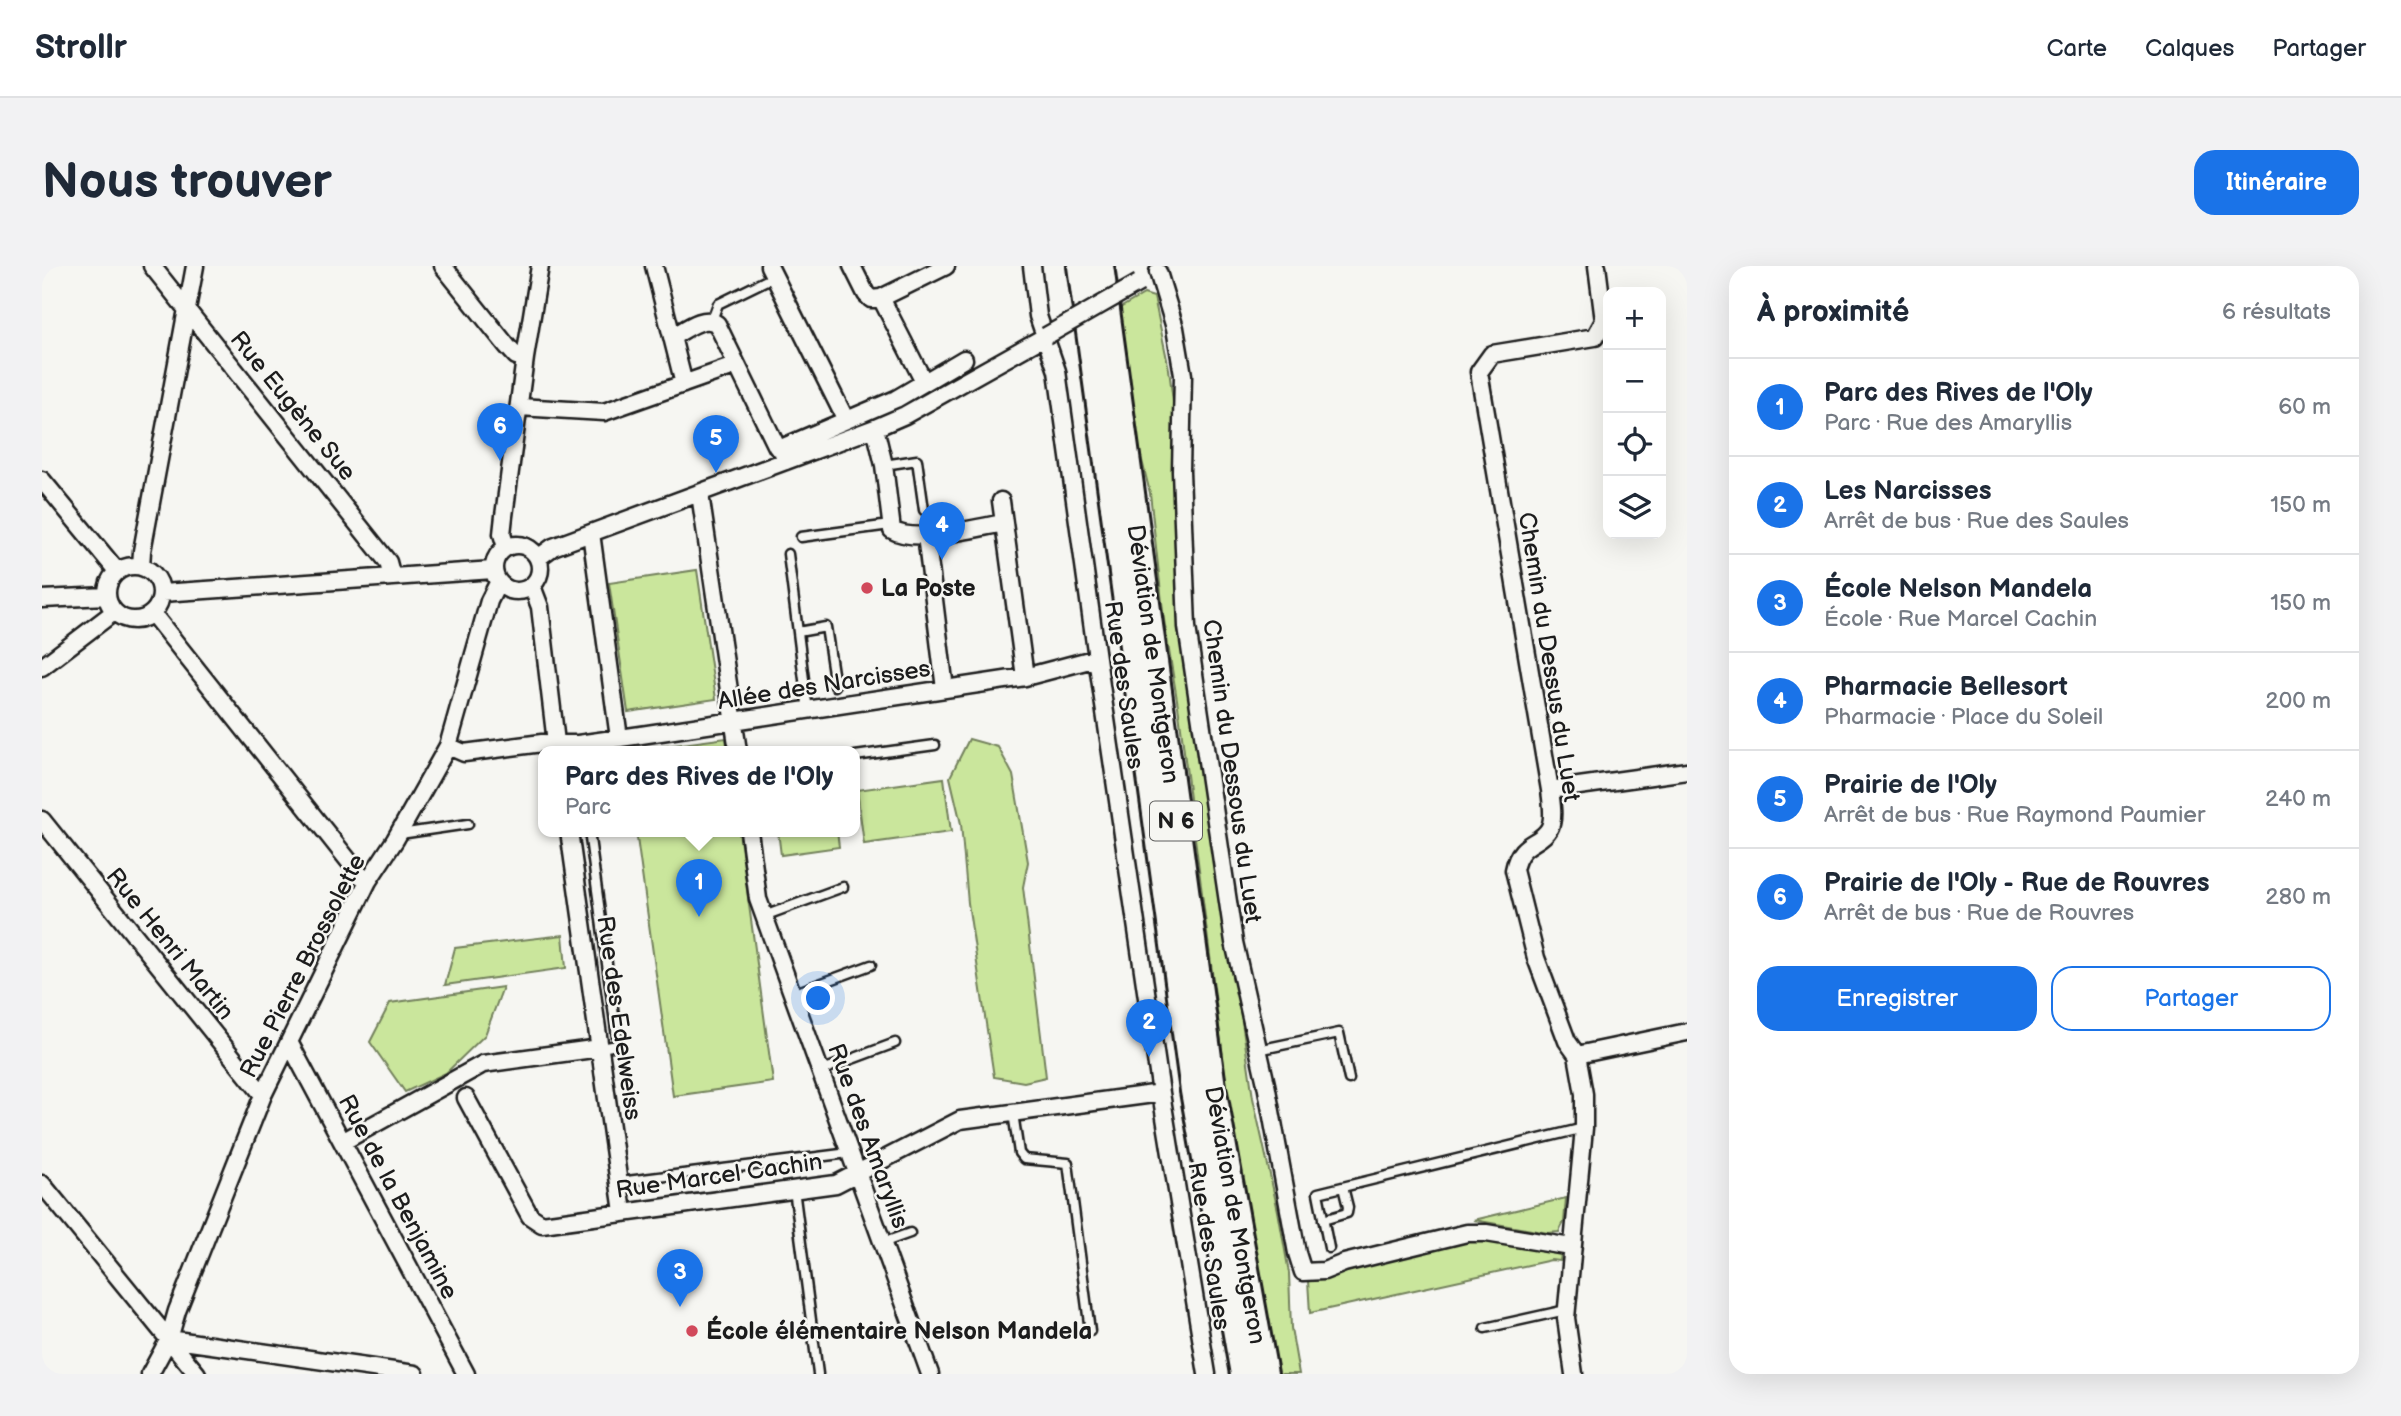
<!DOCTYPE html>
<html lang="fr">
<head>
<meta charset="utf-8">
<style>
	:root { --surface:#fff; --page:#f2f2f3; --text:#1f2937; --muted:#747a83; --line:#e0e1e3; --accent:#1a73e8 }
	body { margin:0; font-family:"Balsamiq Sans",sans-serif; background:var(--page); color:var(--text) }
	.controls { position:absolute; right:21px; top:21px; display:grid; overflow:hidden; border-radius:14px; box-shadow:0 7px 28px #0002 }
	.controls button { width:63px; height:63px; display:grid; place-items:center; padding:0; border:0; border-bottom:2px solid var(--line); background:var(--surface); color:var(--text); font:35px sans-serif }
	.you { position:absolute; left:777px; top:733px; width:24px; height:24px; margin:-18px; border:5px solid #fff; border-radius:50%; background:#1a73e8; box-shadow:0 0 0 10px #1a73e833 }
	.badge { display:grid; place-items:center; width:46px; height:46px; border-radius:50%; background:var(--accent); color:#fff; font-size:23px; font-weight:700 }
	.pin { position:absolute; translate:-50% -58px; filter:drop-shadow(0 2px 4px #0008) }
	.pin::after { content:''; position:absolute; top:37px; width:24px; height:21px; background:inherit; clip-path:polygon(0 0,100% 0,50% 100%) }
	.popup { position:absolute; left:496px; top:480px; width:322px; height:91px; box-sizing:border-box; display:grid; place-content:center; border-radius:14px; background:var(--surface); filter:drop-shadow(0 2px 5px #0005); font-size:23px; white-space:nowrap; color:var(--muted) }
	.popup b { font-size:26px; color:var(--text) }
	.popup::after { content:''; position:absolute; left:50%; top:100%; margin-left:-14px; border:14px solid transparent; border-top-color:var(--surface) }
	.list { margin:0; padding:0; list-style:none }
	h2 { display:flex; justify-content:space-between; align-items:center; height:91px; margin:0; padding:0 28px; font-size:30px }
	h2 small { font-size:23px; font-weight:400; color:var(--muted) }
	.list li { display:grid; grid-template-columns:46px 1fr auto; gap:21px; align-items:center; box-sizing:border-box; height:98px; padding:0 28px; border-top:2px solid var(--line) }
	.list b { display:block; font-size:26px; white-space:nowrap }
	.list p { margin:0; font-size:23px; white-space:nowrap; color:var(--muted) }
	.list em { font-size:23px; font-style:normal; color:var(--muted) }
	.actions { display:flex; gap:14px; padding:21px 28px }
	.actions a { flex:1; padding:16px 0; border:2px solid var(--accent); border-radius:21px; text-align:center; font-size:24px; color:var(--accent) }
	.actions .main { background:var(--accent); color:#fff }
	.icon { flex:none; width:38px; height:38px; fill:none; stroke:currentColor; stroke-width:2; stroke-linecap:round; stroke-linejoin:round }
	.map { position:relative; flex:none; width:1645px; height:1108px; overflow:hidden; border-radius:21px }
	header { display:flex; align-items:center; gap:42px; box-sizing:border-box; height:98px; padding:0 35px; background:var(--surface); border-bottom:2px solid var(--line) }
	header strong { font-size:33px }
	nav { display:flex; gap:38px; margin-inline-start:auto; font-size:24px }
	.intro { display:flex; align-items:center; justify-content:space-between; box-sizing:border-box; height:168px; padding:0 42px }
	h1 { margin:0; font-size:49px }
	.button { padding:18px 32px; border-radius:21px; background:var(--accent); color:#fff; font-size:24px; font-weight:700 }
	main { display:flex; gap:42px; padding:0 42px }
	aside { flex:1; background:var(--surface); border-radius:21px; box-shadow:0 7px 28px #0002 }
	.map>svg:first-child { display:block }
	.green { fill:#cae69c; stroke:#73815c; stroke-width:2 }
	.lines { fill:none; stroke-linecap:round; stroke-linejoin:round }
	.lane-casing { stroke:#1c1c1c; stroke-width:13 }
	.street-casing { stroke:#1c1c1c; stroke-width:21 }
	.primary-casing { stroke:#1c1c1c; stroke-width:32 }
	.lane { stroke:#f6f6f2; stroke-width:8 }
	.street { stroke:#f6f6f2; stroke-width:16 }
	.primary { stroke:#f6f6f2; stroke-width:26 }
	.street-bridge-casing { stroke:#1c1c1c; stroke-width:21; stroke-linecap:butt }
	.street-bridge { stroke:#f6f6f2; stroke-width:16 }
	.poi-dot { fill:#d1495b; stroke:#f6f6f2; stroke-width:2.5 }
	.labels { text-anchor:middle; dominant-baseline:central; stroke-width:5; stroke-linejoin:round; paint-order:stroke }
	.shield { fill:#f6f6f2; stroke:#5d5d5c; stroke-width:2 }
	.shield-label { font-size:23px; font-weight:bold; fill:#1c1c1c }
	.street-label { font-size:24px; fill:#1c1c1c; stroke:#f6f6f2 }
	.poi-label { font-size:24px; font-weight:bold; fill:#1c1c1c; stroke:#f6f6f2; text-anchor:start }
</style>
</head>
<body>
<header>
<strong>Strollr</strong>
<nav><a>Carte</a><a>Calques</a><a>Partager</a></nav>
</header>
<div class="intro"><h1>Nous trouver</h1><a class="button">Itinéraire</a></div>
<main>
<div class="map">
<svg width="1645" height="1108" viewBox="0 0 1645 1108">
	<rect width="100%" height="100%" fill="#f6f6f2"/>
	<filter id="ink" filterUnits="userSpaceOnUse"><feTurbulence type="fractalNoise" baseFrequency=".0143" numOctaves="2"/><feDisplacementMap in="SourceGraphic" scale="14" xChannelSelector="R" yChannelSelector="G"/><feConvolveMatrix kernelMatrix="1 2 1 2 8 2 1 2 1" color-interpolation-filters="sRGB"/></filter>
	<g filter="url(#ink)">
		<!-- green -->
		<path class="green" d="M1102 28 1112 31 1127 103 1134 161 1141 366 1176 588 1211 832 1236 945 1247 1007 1249 1062 1257 1108H1235L1216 1015 1186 832 1137 446 1122 354 1108 227 1090 154 1073 45Z
			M655 304 674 433 586 446 567 317Z
			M684 472 686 485H589Z
			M927 473 956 481 971 509 986 596 981 621 1004 811 982 816 952 811 926 637 919 558 908 511Z
			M902 512 909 566 822 578 815 524Z
			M594 565H697L731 816 631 830Z
			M736 565H795L797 581 739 589Z
			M521 669 524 702 403 719 413 682Z
			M461 721 443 769 404 807 363 826 328 776 348 737Z
			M1524 932 1522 956 1517 966 1506 967 1432 954Z
			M1433 973 1515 986 1519 988 1518 995 1509 994 1268 1047 1266 1015 1285 1013 1309 1002Z"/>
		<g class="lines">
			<!-- lane casing -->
			<g class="lane-casing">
				<path id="lane" d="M670 54 676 38 733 10
					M842 199 875 194 882 244
					M759 271 848 259
					M746 288 766 445
					M756 366 784 361 793 420
					M813 490 893 479
					M547 565 576 779 558 782
					M358 568 426 558
					M722 650 801 621
					M750 728 829 699
					M1216 784 1297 767 1307 813
					M778 805 853 777
					M971 847 977 887 982 893 1026 897 1048 1065
					M577 916 807 887
					M752 923 776 1108
					M1281 954 1305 947 1306 941 1301 921
					M840 977 868 967
					M1287 982 1276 927 1542 862
					M1443 1062 1524 1044"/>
			</g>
			<!-- street casing -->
			<g class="street-casing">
				<path id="street" d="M110 0 346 296 350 311
					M401 0 465 80 474 90 483 92
					M612 0 642 118
					M727 0 804 154
					M810 0 824 28 829 33 839 32 882 116
					M990 0 996 50 1015 105 1055 392 1119 827 1165 1108
					M1116 6 1133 62 1141 109 1139 205 1145 361 1192 676 1224 818 1255 987 1261 1006 1282 1005 1302 997 1425 967H1444L1529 981
					M839 32 904 0
					M630 71C643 64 662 48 675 58L735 181 739 182
					M477 141 562 146 695 99
					M833 162 842 199 850 264C874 278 933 262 962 257
					M744 195 739 182 854 133 922 93
					M0 214 75 305
					M658 228 696 485
					M959 235 983 411
					M549 267 577 472
					M884 269 903 423
					M452 302a23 23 0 1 1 46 0a23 23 0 1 1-46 0Z
					M464 281 460 268 462 250 483 92 498 0
					M496 292 511 281 833 162 863 149 1004 70
					M65 327a27 27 0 1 1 54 0a27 27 0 1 1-54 0Z
					M99 300 100 285 153 0
					M490 320 498 341 515 485
					M120 327 451 304
					M0 333 65 330
					M110 347 318 609 326 615
					M0 401 72 346
					M406 480 422 487 500 477 536 478 599 469 983 411 1055 392
					M1508 524 1645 505
					M0 554 221 829
					M527 565 581 946
					M707 565 716 633 888 1108
					M247 776 424 1108
					M1535 789 1645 766
					M424 832 488 950 500 958 794 918 918 854 1119 827
					M302 875 441 798 558 782
					M0 918 155 1108
					M127 1073 373 1108
					M108 1108 127 1073 135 1045 221 829 326 615 353 574 406 480 447 335 456 317
					M1532 1108 1524 1052 1542 862V828L1535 789 1525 775 1494 692 1472 604C1478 574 1497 580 1507 563 1513 553 1509 534 1508 524L1437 106 1450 88 1553 71 1562 55 1555 0"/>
			</g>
			<!-- primary casing -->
			<g class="primary-casing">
				<path id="primary" d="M1039 0 1152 825 1202 1108
					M1058 0 1170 821 1222 1108"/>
			</g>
			<!-- lane -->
			<use href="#lane" class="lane"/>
			<!-- street -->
			<use href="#street" class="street"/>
			<!-- primary -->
			<use href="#primary" class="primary"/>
			<!-- street-bridge casing -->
			<g class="street-bridge-casing">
				<path id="street-bridge" d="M1004 70 1097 17"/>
			</g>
			<!-- street-bridge -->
			<use href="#street-bridge" class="street-bridge"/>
		</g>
	</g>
	<!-- markers -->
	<g class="poi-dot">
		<circle cx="825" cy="322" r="7"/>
		<circle cx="650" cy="1065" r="7"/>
	</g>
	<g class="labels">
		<!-- shield labels -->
		<rect class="shield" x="1108" y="535.5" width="52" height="39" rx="5"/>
		<g class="shield-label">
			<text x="1134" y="555">N 6</text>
		</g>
		<!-- street labels -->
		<g class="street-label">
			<text transform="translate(251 140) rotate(51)">Rue Eugène Sue</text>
			<text transform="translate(1111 388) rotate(82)">Déviation de Montgeron</text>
			<text transform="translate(1507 391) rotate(81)">Chemin du Dessus du Luet</text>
			<text transform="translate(782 419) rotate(-9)">Allée des Narcisses</text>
			<text transform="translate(1082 419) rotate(82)">Rue des Saules</text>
			<text transform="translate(1190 505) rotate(82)">Chemin du Dessous du Luet</text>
			<text transform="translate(128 678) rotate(51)">Rue Henri Martin</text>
			<text transform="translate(261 700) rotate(-63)">Rue Pierre Brossolette</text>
			<text transform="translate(577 752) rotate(82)">Rue des Edelweiss</text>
			<text transform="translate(826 870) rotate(70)">Rue des Amaryllis</text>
			<text transform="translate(677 910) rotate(-8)">Rue Marcel Cachin</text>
			<text transform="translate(356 931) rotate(62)">Rue de la Benjamine</text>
			<text transform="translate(1193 949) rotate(80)">Déviation de Montgeron</text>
			<text transform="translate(1167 980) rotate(81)">Rue des Saules</text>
		</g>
		<!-- poi labels -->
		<g class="poi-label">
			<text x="839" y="322">La Poste</text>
			<text x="664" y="1065">École élémentaire Nelson Mandela</text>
		</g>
	</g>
</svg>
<div class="controls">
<button>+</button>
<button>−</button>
<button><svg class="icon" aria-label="locate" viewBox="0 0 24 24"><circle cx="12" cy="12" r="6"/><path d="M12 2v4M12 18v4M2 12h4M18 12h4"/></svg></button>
<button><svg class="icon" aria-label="layers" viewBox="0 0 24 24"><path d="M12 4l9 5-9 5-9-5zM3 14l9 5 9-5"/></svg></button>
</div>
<div class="you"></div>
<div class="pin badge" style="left:657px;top:651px">1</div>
<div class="popup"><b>Parc des Rives de l'Oly</b>Parc</div>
<div class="pin badge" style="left:1107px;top:791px">2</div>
<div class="pin badge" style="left:638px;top:1041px">3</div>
<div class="pin badge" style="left:900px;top:294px">4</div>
<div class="pin badge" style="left:674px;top:207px">5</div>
<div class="pin badge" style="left:458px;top:195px">6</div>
</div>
<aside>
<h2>À proximité<small>6 résultats</small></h2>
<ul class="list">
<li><span class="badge">1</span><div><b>Parc des Rives de l'Oly</b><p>Parc · Rue des Amaryllis</p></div><em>60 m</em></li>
<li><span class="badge">2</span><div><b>Les Narcisses</b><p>Arrêt de bus · Rue des Saules</p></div><em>150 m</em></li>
<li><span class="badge">3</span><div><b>École Nelson Mandela</b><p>École · Rue Marcel Cachin</p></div><em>150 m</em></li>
<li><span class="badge">4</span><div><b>Pharmacie Bellesort</b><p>Pharmacie · Place du Soleil</p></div><em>200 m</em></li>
<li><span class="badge">5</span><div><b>Prairie de l'Oly</b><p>Arrêt de bus · Rue Raymond Paumier</p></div><em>240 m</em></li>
<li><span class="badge">6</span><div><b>Prairie de l'Oly - Rue de Rouvres</b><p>Arrêt de bus · Rue de Rouvres</p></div><em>280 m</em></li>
</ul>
<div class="actions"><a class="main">Enregistrer</a><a>Partager</a></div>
</aside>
</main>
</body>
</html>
